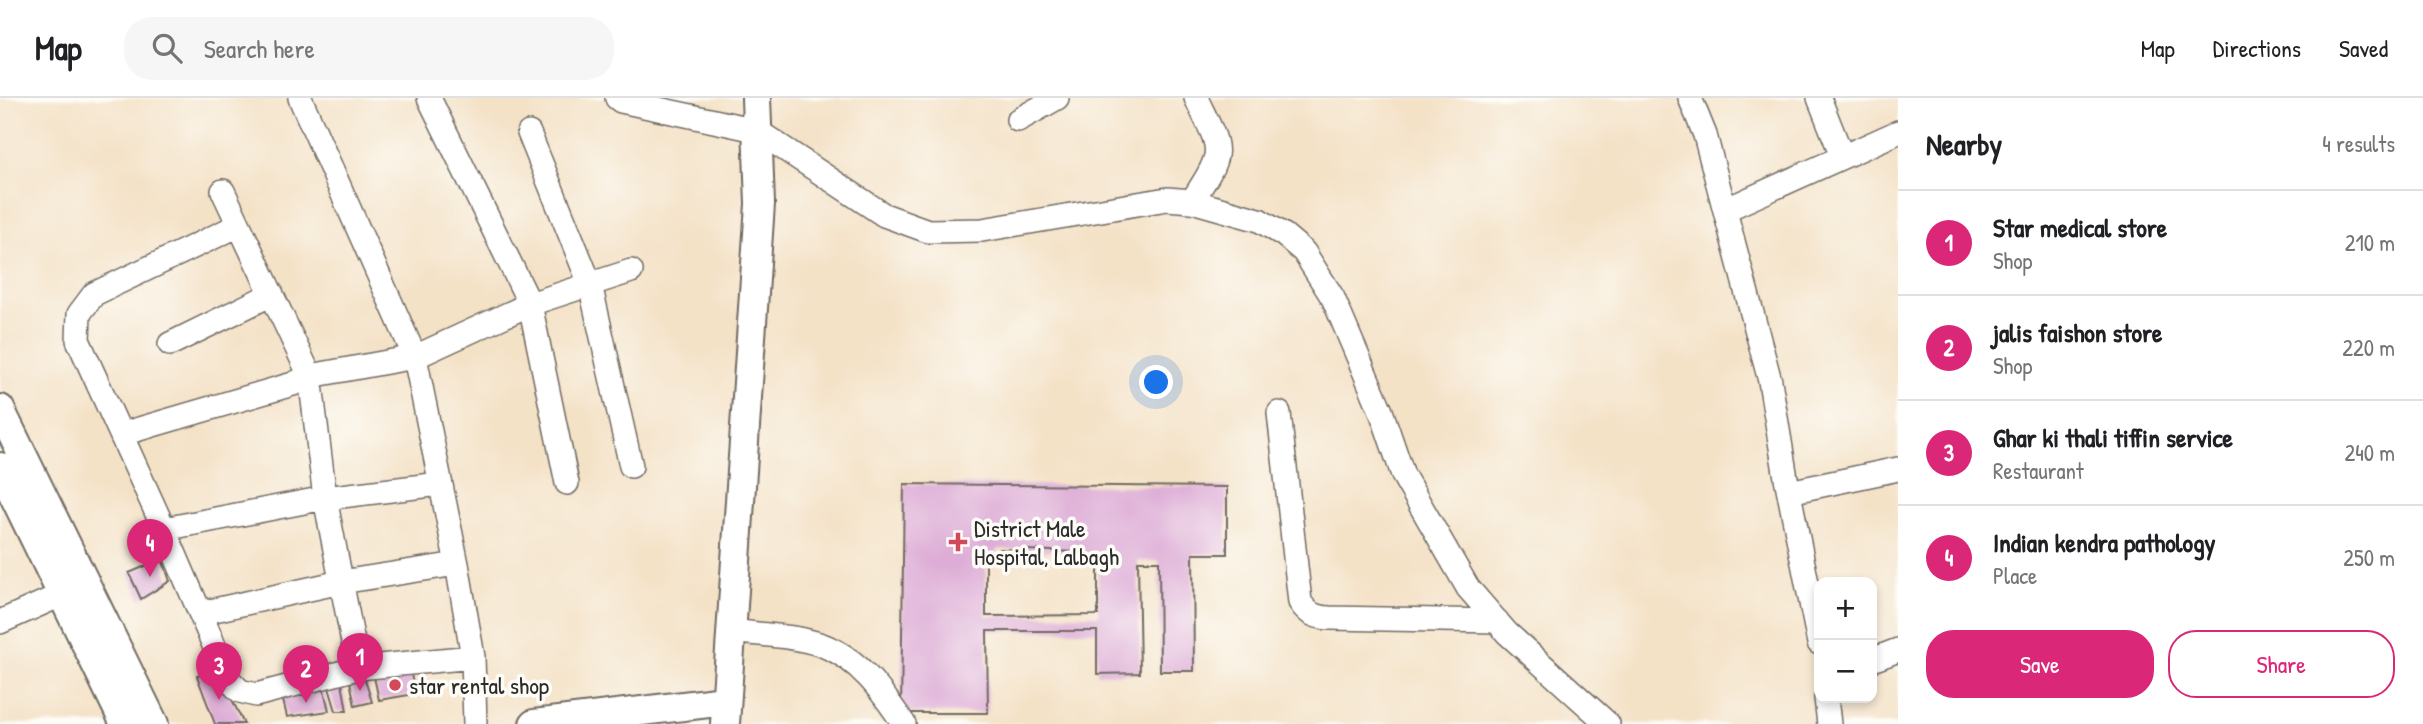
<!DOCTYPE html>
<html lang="en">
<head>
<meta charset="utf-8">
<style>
	:root { --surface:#fff; --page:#f6f6f6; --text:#202124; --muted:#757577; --line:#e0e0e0; --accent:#db2777 }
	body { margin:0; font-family:"Patrick Hand",sans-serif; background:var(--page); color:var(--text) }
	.controls { position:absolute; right:21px; bottom:21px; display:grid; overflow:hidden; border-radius:14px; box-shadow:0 4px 10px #0003 }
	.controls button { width:63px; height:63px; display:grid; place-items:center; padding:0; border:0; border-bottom:2px solid var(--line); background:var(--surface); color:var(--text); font:35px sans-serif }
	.you { position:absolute; left:1157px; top:285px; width:24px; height:24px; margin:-18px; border:5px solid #fff; border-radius:50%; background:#1a73e8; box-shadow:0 0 0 10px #1a73e833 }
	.badge { display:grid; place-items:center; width:46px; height:46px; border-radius:50%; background:var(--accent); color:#fff; font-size:23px; font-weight:700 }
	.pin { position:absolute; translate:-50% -58px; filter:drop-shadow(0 2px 4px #0008) }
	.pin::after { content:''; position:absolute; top:37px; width:24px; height:21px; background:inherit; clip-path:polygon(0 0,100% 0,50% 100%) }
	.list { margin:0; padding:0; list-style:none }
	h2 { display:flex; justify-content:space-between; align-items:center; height:91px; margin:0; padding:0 28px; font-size:30px }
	h2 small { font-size:23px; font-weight:400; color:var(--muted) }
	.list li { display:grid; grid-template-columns:46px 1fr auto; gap:21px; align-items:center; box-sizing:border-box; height:105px; padding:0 28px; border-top:2px solid var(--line) }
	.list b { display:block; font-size:26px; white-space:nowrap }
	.list p { margin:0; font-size:23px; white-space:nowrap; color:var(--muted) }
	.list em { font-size:23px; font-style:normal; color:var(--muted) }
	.actions { display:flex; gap:14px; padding:21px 28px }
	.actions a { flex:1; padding:16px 0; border:2px solid var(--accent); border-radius:28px; text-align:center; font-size:24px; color:var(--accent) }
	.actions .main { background:var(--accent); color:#fff }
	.icon { flex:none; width:38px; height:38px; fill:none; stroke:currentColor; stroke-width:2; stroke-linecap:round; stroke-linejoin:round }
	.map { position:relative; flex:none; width:1898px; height:626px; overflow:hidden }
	header { display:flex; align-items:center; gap:42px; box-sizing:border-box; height:98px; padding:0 35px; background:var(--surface); border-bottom:2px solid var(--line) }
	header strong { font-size:33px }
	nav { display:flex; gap:38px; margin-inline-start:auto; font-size:24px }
	.search { width:490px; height:63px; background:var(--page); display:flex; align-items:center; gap:18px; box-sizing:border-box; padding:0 24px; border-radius:28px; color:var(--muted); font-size:26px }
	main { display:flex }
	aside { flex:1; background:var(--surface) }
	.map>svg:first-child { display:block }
	.building { fill:#deadd7; fill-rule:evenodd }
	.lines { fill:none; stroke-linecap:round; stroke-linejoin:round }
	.minor-casing { stroke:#716b62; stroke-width:26 }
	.tertiary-casing { stroke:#716b62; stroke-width:32 }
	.minor { stroke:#fff; stroke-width:23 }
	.tertiary { stroke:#fff; stroke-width:28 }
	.poi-dot { fill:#d1495b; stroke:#fdfcf7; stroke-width:2.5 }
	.labels { text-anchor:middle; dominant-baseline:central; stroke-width:7; stroke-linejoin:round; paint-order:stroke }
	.poi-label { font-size:24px; fill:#2b2b2b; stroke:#fdfcf7; text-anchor:start }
</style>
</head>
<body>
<header>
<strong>Map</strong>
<div class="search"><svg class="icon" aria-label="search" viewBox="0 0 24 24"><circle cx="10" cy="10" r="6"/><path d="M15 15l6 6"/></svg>Search here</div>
<nav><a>Map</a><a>Directions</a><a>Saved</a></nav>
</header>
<main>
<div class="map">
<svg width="1898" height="626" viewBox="0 0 1898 626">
	<rect width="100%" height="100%" fill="#fdfcf7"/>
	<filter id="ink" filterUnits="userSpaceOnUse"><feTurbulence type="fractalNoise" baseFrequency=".0143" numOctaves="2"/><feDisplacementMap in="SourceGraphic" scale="14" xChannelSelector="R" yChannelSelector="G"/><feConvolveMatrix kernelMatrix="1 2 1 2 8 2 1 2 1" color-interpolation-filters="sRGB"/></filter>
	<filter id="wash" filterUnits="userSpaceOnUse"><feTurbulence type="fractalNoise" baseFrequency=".00686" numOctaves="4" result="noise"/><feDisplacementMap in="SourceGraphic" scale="28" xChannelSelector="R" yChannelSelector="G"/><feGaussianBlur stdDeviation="1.57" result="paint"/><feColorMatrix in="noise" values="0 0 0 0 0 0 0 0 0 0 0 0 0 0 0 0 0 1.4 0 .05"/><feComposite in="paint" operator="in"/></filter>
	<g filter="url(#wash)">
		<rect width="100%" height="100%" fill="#f4e2c7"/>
		<g id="blocks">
			<!-- building -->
			<path class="building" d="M904 386 1227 389V456H1193L1194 573H1160L1159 463H1138L1140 575 1097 576V533H987L988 615H901ZM999 451 1077 454 1098 470V517L986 518V463Z
				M162 461 170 483 141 501 129 475Z
				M217 571 244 626H215L197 578Z
				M410 571 415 596 379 602 374 579Z
				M365 582 372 604 355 608 350 583Z
				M342 585 347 613H336L328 586Z
				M323 588 329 613 287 619 282 598Z"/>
		</g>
	</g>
	<g filter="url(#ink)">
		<use href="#blocks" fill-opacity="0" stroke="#716b62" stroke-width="2"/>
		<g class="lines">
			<!-- minor casing -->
			<g class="minor-casing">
				<path id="minor" d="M300 0 415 259 457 466 473 559 475 626
					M429 0 530 206 567 385
					M617 0 621 3 756 32 884 117 928 133 982 132 1167 101 1192 103 1259 122 1284 137 1304 154 1333 200 1381 313 1403 377 1468 490 1507 535 1608 626
					M1690 0 1705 37 1770 283 1786 380 1819 545
					M1819 0 1842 58
					M1018 22 1057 0
					M529 35 590 186 631 368
					M223 93 310 278 325 400 358 570
					M1192 103C1226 50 1222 55 1196 0
					M1725 112 1898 34
					M239 127 94 196 79 216 78 242 164 431 229 582 240 593 256 597 358 570 473 559
					M170 246 272 196
					M1279 315 1300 504C1308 516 1315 519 1329 520L1497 523
					M122 336 293 286 310 278 415 259 530 206 631 173
					M1789 394 1898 371
					M164 431 325 400 440 386
					M201 515 341 484 457 466
					M0 524 63 496
					M730 533C760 537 794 537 822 547 859 560 883 595 904 626
					M1872 562 1898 552
					M1826 600 1829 626"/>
			</g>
			<!-- tertiary casing -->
			<g class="tertiary-casing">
				<path id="tertiary" d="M0 311 154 626
					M0 369 125 626
					M534 626 725 603
					M725 626 760 106 756 0"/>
			</g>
			<!-- minor -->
			<use href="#minor" class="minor"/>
			<!-- tertiary -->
			<use href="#tertiary" class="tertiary"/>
		</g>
	</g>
	<!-- markers -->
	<g class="poi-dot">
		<path d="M954.5 433.5h7v7h7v7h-7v7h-7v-7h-7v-7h7z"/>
		<circle cx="395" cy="587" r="7"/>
	</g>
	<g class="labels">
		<!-- poi labels -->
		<g class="poi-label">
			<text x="974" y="430">District Male<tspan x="974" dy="28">Hospital, Lalbagh</tspan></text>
			<text x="409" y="587">star rental shop</text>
		</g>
	</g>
</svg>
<div class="controls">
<button>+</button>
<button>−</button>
</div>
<div class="you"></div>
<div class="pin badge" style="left:360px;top:593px">1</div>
<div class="pin badge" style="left:306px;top:605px">2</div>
<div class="pin badge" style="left:219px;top:602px">3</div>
<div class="pin badge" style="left:150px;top:479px">4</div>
</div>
<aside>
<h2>Nearby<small>4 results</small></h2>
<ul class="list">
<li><span class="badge">1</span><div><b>Star medical store</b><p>Shop</p></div><em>210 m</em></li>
<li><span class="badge">2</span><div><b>jalis faishon store</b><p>Shop</p></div><em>220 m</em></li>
<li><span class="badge">3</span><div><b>Ghar ki thali tiffin service</b><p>Restaurant</p></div><em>240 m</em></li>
<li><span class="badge">4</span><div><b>Indian kendra pathology</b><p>Place</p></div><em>250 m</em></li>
</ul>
<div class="actions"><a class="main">Save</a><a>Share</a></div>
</aside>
</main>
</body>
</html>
